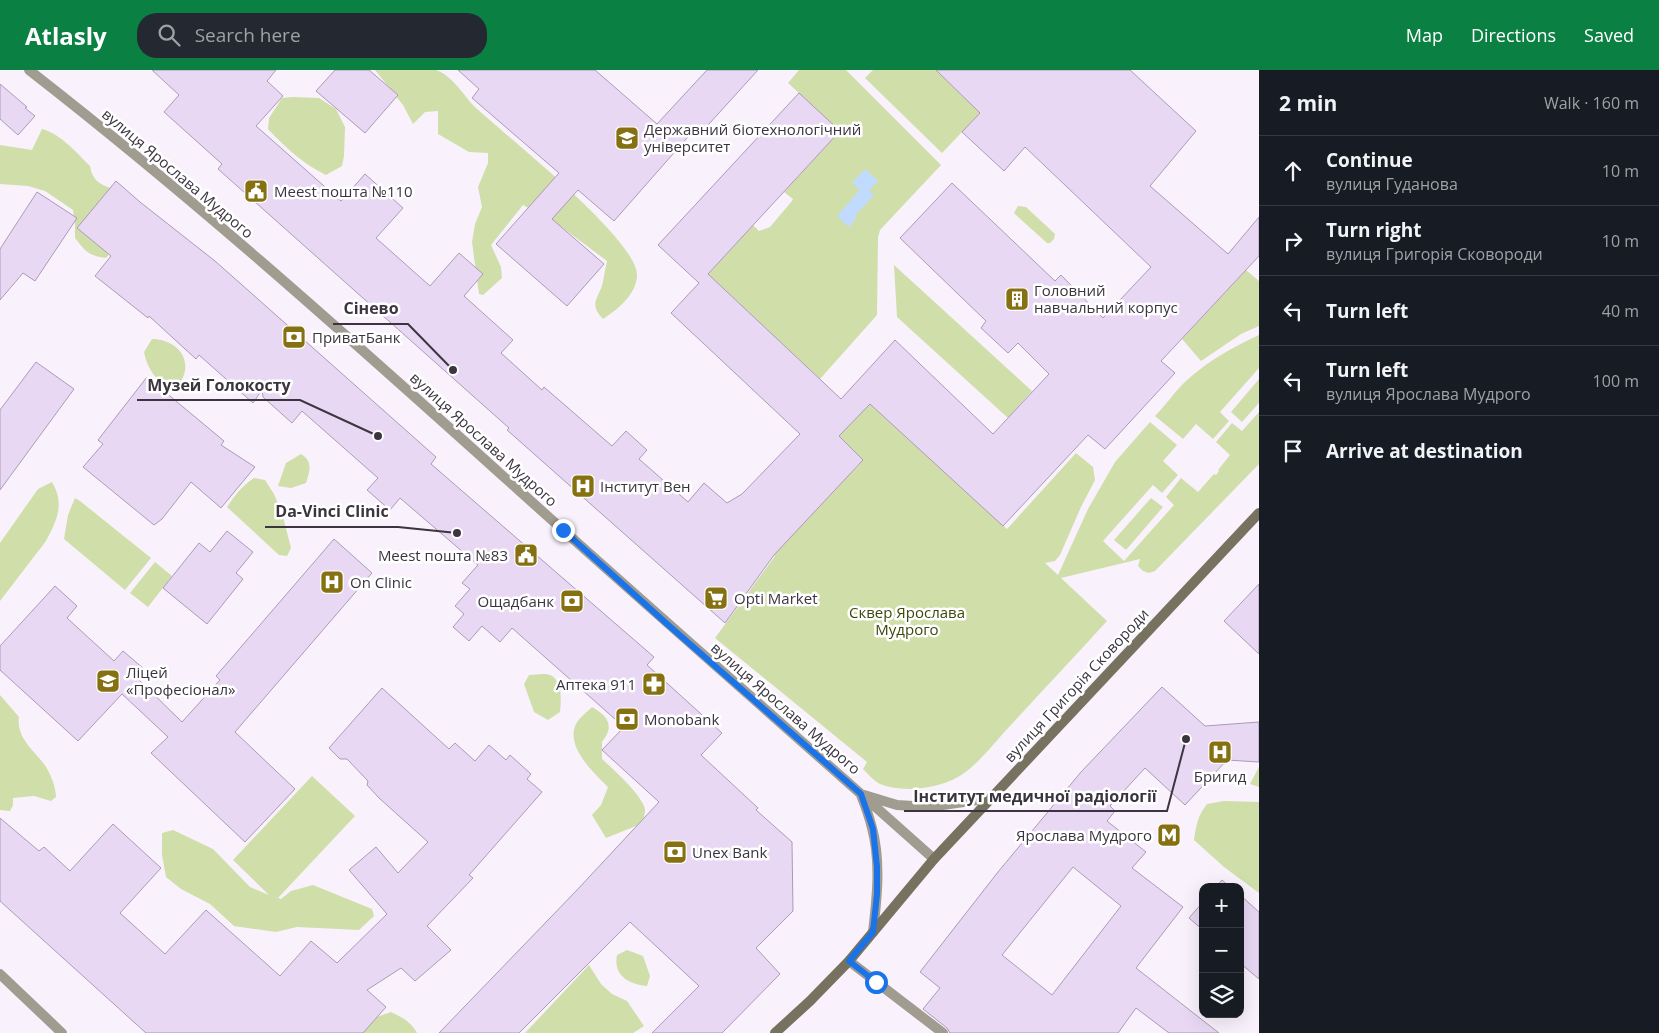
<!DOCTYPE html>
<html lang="en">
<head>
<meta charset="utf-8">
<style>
	:root { --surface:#171b24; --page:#242831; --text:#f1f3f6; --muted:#9ea1a6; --line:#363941; --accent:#0b8043 }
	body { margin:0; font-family:"Open Sans",sans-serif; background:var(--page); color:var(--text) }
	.controls { position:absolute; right:15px; bottom:15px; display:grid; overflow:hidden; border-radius:10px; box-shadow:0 5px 20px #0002 }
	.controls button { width:45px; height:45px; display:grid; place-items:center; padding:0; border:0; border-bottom:1px solid var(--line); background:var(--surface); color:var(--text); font:25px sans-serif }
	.stop { position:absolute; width:15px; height:15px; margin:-11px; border:4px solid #1a73e8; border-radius:50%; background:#fff }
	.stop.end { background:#1a73e8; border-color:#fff; box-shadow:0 1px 5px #0008 }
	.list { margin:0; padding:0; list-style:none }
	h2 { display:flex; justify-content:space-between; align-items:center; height:65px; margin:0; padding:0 20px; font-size:21px }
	h2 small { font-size:16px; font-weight:400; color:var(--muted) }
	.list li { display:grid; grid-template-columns:32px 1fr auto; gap:15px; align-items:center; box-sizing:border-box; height:70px; padding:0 20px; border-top:1px solid var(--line) }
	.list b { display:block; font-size:19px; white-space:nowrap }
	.list p { margin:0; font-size:16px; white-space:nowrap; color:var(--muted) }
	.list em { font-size:16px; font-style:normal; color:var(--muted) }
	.icon { flex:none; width:28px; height:28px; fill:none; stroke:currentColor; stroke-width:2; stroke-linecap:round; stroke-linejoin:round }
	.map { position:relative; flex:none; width:1259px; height:963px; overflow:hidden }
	header { display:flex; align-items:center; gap:30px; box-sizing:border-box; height:70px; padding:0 25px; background:var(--accent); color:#fff }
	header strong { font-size:24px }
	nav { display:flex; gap:28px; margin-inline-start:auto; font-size:18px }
	.search { width:350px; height:45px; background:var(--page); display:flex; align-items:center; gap:12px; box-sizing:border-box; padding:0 18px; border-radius:20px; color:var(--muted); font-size:19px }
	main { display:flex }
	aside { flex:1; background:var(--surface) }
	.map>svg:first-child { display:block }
	.green { fill:#d0dea9 }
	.water { fill:#c0dbff }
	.building { fill:#e8d8f4; stroke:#ab9bb6; fill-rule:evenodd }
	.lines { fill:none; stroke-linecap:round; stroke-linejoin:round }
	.minor { stroke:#a09c8f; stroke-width:10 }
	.tertiary { stroke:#a09c8f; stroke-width:10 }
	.secondary { stroke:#77725f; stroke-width:10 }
	.route { stroke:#1a73e8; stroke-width:6 }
	.labels { text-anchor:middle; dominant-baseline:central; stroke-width:5; stroke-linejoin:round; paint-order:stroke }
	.poi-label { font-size:15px; fill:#3c3540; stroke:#fff; text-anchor:start }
	.street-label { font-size:15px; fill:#3c3540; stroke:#fff }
	.park-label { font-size:15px; fill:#3c470b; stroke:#fff }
	.leader { fill:none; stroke:#3c3540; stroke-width:2 }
	.callout-dot { fill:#3c3540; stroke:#fff; stroke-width:2 }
	.callout-label { font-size:16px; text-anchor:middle; font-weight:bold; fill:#3c3540; stroke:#fff; stroke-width:5; stroke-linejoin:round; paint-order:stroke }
</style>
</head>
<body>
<header>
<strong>Atlasly</strong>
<div class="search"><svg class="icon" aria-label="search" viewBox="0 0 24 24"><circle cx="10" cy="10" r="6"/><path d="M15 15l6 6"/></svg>Search here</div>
<nav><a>Map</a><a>Directions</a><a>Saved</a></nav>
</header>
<main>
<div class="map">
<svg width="1259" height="963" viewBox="0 0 1259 963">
	<rect width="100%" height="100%" fill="#f9f2fd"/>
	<!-- green -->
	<path class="green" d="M375 0C391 0 406 0 421 0 426 0 432 0 436 0 453 6 463 25 475 37 505 65 637 169 637 205 637 224 617 240 603 249 590 235 596 231 602 216 604 208 605 199 607 191L563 158 523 135 491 175 501 197 502 208 483 225 479 224 472 172 475 154 482 137 478 117 488 93V83L469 82 438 64V41L425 42 413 54 403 35Z
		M799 0H846L941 95 880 160 878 167 877 245 820 309 708 204 753 155 759 161 770 157 792 131 793 129 784 122 840 61 788 13Z
		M873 0H936L980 43 942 83 865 8Z
		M293 27 319 28 336 39 345 57 344 86 342 96 326 105C303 94 285 77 268 59L269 48 282 28Z
		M42 59C61 64 77 83 90 96 93 115 105 115 121 122L136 151 106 188C89 186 85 181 75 168V154L73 140 45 121 28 116 0 114V75L32 80Z
		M1018 136 1026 137 1055 164 1054 169 1050 173H1047L1017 146 1014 143Z
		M894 195 1032 321 1008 348 897 247Z
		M1246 200 1259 211V256L1241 264 1201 291 1182 269Z
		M1259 265V298L1220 342 1229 351 1213 369 1196 354 1183 369 1155 346C1166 335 1175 321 1186 311 1208 291 1233 277 1259 265Z
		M152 269C170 269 188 281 185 301 184 306 181 311 179 316L171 318C156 312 147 298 144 282Z
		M1259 309V333L1242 352 1231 342Z
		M864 328 1007 459 1076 383 1093 397 1095 410 1081 437 1060 485 1055 491 1045 493 1058 505 1088 439 1115 392 1150 352 1177 375 1163 391 1178 405 1162 423 1153 415 1103 471 1124 491 1174 435 1166 427 1181 408 1198 422 1214 404 1216 405 1219 401 1218 400 1230 385 1216 372 1232 353 1242 361 1259 342V394L1155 501 1149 503 1143 501 1138 496 1140 489 1061 508 1107 551C1075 586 1042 621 1009 657 995 672 976 697 958 707 937 719 903 723 880 714 874 711 868 704 863 699L867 692 715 568 775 486 774 485 794 461 860 394 831 368Z
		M301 384C313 391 310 401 306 413L291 418 278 416 286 393Z
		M254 408 265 410 274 424 282 443 291 478 287 486 279 485 227 437C235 425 242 416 254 408Z
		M52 412C65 434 57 450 46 471L0 531V473L38 419Z
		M75 428 80 431 151 488 125 520 64 469 68 445Z
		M1151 428 1163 437 1126 480 1114 470Z
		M155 492 172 506 148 537 130 523Z
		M529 605C535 605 544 603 550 605 563 610 561 632 560 642L548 650 534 642 524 614Z
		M0 625 19 647C16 667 33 680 44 694 50 702 56 717 56 727L51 731 34 726 13 728V735L10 741 0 740Z
		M592 637C608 646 615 656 602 672V689C613 699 642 725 645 739 645 742 644 748 643 751L636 756 606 768 592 745 601 735 608 717C594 703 565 677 576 654 579 648 587 642 592 637Z
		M1259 697V717L1250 714Z
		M312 706 355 746 278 828 281 829 291 821 313 815 372 839 374 846 359 860 297 857 276 862 234 856 210 834 181 819 166 807 162 785V763L173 760 213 779 250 817 269 825 233 790Z
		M1224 731 1259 732V823L1224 797 1194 770C1196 756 1198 745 1207 734Z
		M627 880 643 886 650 906 647 916C629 914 613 906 617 885Z
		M589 895 601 914 612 924 627 931 644 956 633 963H525Z
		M391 942C402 947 411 952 417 963H330Z"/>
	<!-- water -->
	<path class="water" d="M865 99 878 111 869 121 874 125 854 147 856 149 849 157 837 146 860 120 852 113Z"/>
	<!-- building -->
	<path class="building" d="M152 0H276L267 11 283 26 256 56 341 131 365 104 403 138 376 168 430 216 459 183 483 204 464 226 513 270 501 283 542 320 544 317 612 376 626 361 647 380 639 389 688 432 704 413 727 433 742 424 800 364 671 243 699 213 658 175 799 23 840 61 708 204 841 329 895 270 993 364 1049 304 1018 273 1008 283 981 258 986 251 900 168 952 113 1055 211 1061 205 1103 248 1151 197 1025 77 1004 101 962 62 980 43 936 0H1130L1196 61 1150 116 1228 184 1259 147V186L1161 291 1175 303 1105 379 1088 365 1003 456 870 334 839 366 863 390 774 485 725 553 507 360 509 358 218 99 222 94 164 42 179 25Z
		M335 0H369L398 25 365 63 316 21Z
		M458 0H595L657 54 707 0H758L699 65 694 60 614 151 578 120 552 149 604 194 567 236 496 174 559 103 472 28 479 19Z
		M0 14 27 37 25 38 35 46 18 65 0 49Z
		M116 111 140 132 215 191 436 387 431 394 654 587 647 595 722 663 701 685 758 738 756 740 792 772 793 841 756 878 780 904 722 963H652L699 916 630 852 519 963H439L577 820 659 732 602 680 624 657 512 558 500 572 482 556 469 571 453 557 464 544 455 536 470 519 462 513 478 495 400 428 390 440 367 420 378 408 302 341 292 353 263 327 262 320 253 333 199 285 196 289 149 246 148 248 95 206 111 186 77 158Z
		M37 122 77 148 35 211 23 203 0 230V179Z
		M36 292 74 319 0 420V340Z
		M147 307 224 371 221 375 255 397 221 438 191 412 162 449 154 455 83 397 103 374 98 370Z
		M227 461 253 482 236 503 243 509 207 554 163 518 199 473 210 482Z
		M334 469 372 503 235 662 295 719 245 772 151 683 168 667 122 624 78 671 0 600V576L55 516 77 536 67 548 114 591 123 581 144 599 137 608 182 652 220 610 216 606Z
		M1259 514V584L1224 551Z
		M1162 617 1205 656 1259 652V692L1227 690 1185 735 1145 698 1110 736 1115 741 1107 751 1146 782 1132 798 1183 837 1136 898 1219 963H1169L1136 938 1118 963H950L947 958 923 939 940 918 920 902 998 802 1081 702ZM1073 797 1121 836 1052 925 1002 885Z
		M382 618 449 679 455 673 475 691 489 675 506 690 510 685 531 704 527 709 542 722 469 805 473 808 427 856 451 880 415 911 401 898 367 920 386 937 363 963H146L0 831V748L39 781 44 777 70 801 113 754 161 798 120 843 165 884 206 840 280 906 311 871 337 893 387 844 349 800 376 777 398 803 428 772 379 728 367 715 368 711 347 689H340L329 678Z
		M1222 810 1230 817H1216Z
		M1240 825 1259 842V909L1240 893Z
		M1203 832V860L1189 848Z"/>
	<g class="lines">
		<!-- minor -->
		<path class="minor" d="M849 891 943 963
			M0 904 62 963"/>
		<!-- tertiary -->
		<path class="tertiary" d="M29 0C186 122 335 255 483 388 632 523 784 655 934 789
			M861 725C865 735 869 746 872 758 881 791 877 828 873 862
			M864 725 897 735 929 737 991 728"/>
		<!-- secondary -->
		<path class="secondary" d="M775 963 810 931 849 891 934 789 1259 443"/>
	</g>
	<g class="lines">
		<!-- route -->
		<path class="route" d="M563 460 666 553 861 724 873 759 877 797V824L873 862 849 891 876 912"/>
	</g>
	<!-- icons -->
	<defs>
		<g id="university-square" transform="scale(1.25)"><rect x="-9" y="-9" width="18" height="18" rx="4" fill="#867112" stroke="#fff"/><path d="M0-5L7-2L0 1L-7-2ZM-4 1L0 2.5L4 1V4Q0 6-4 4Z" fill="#fff"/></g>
		<g id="civic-square" transform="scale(1.25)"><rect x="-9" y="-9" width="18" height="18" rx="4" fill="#867112" stroke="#fff"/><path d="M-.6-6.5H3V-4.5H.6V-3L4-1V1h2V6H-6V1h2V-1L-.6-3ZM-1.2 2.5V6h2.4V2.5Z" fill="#fff"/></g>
		<g id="building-square" transform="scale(1.25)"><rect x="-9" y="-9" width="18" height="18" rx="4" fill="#867112" stroke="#fff"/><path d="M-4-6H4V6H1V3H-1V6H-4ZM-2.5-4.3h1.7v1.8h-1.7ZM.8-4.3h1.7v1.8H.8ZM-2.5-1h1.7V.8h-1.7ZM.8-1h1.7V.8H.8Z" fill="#fff"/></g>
		<g id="bank-square" transform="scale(1.25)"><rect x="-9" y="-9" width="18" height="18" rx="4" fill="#867112" stroke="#fff"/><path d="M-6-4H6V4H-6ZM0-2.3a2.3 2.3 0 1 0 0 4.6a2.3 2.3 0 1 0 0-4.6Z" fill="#fff"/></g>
		<g id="hospital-square" transform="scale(1.25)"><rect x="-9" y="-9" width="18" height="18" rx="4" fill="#867112" stroke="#fff"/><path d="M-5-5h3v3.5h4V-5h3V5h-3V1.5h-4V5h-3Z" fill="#fff"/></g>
		<g id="supermarket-square" transform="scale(1.25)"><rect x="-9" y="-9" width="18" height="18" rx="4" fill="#867112" stroke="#fff"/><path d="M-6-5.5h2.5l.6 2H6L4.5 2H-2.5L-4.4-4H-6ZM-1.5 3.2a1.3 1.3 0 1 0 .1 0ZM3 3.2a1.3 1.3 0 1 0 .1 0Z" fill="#fff"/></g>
		<g id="school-square" transform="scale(1.25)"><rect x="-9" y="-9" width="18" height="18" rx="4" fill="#867112" stroke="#fff"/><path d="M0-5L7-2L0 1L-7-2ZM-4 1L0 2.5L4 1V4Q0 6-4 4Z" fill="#fff"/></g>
		<g id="pharmacy-square" transform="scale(1.25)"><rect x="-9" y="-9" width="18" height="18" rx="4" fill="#867112" stroke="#fff"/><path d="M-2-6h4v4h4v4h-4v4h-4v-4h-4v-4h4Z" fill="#fff"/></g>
		<g id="metro-square" transform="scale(1.25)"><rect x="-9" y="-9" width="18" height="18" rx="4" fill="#867112" stroke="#fff"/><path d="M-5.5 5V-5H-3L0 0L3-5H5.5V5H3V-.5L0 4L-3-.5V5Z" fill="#fff"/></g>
	</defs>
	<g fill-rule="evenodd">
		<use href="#university-square" x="627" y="68"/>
		<use href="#civic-square" x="256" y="121"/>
		<use href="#building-square" x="1017" y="229"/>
		<use href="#bank-square" x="294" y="267"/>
		<use href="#hospital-square" x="583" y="416"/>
		<use href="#civic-square" x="526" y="485"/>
		<use href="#hospital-square" x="332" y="512"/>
		<use href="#supermarket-square" x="716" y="528"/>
		<use href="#bank-square" x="572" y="531"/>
		<use href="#school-square" x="108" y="611"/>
		<use href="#pharmacy-square" x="654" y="614"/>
		<use href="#bank-square" x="627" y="649"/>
		<use href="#hospital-square" x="1220" y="682"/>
		<use href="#metro-square" x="1169" y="765"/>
		<use href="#bank-square" x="675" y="782"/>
	</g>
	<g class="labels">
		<!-- poi labels -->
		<g class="poi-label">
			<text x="644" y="59">Державний біотехнологічний<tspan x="644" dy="17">університет</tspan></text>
			<text x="274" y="121">Meest пошта №110</text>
			<text x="1034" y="220">Головний<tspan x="1034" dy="17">навчальний корпус</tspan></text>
			<text x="312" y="267">ПриватБанк</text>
			<text x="600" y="416">Інститут Вен</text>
			<text x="508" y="485" text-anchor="end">Meest пошта №83</text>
			<text x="350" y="512">On Clinic</text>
			<text x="734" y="528">Opti Market</text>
			<text x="554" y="531" text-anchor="end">Ощадбанк</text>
			<text x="126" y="602">Ліцей<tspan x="126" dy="17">«Професіонал»</tspan></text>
			<text x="636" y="614" text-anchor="end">Аптека 911</text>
			<text x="644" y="649">Monobank</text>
			<text x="1220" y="706" text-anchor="middle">Бригид</text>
			<text x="1152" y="765" text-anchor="end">Ярослава Мудрого</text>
			<text x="692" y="782">Unex Bank</text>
		</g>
		<!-- street labels -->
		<g class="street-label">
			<text transform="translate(178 103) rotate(40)">вулиця Ярослава Мудрого</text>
			<text transform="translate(484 369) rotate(42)">вулиця Ярослава Мудрого</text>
			<text transform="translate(1076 615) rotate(-47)">вулиця Григорія Сковороди</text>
			<text transform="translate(786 638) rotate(41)">вулиця Ярослава Мудрого</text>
		</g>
		<!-- park labels -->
		<g class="park-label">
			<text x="907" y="542">Сквер Ярослава<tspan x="907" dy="17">Мудрого</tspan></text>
		</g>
	</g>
	<!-- callouts -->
	<path class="leader" d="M453 300L408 254H333M378 366L300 330H137M457 463L398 457H265M1186 669L1167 741H904"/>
	<g class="callout-dot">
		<circle cx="453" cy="300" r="5"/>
		<circle cx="378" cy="366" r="5"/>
		<circle cx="457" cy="463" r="5"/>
		<circle cx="1186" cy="669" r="5"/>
	</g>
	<g class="callout-label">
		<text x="371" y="244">Сінево</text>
		<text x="219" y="321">Музей Голокосту</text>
		<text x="332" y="447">Da-Vinci Сlinic</text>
		<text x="1035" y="732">Інститут медичної радіології</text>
	</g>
</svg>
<div class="controls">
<button>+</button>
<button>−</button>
<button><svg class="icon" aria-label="layers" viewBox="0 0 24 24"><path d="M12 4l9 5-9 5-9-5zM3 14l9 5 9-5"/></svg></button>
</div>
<div class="stop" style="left:876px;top:912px"></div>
<div class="stop end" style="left:563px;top:460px"></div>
</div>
<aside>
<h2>2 min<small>Walk · 160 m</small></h2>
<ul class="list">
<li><svg class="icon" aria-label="ahead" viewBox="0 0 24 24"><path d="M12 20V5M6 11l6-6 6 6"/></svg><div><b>Continue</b><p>вулиця Гуданова</p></div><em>10 m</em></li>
<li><svg class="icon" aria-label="right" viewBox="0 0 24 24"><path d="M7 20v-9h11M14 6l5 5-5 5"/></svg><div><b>Turn right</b><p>вулиця Григорія Сковороди</p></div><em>10 m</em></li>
<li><svg class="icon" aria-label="left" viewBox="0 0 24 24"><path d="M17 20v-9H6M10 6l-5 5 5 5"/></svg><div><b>Turn left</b></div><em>40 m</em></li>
<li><svg class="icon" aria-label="left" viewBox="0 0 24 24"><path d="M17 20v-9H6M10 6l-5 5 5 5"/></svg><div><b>Turn left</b><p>вулиця Ярослава Мудрого</p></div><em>100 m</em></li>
<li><svg class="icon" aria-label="arrive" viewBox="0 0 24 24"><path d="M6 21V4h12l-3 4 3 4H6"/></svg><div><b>Arrive at destination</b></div></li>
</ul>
</aside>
</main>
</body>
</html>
